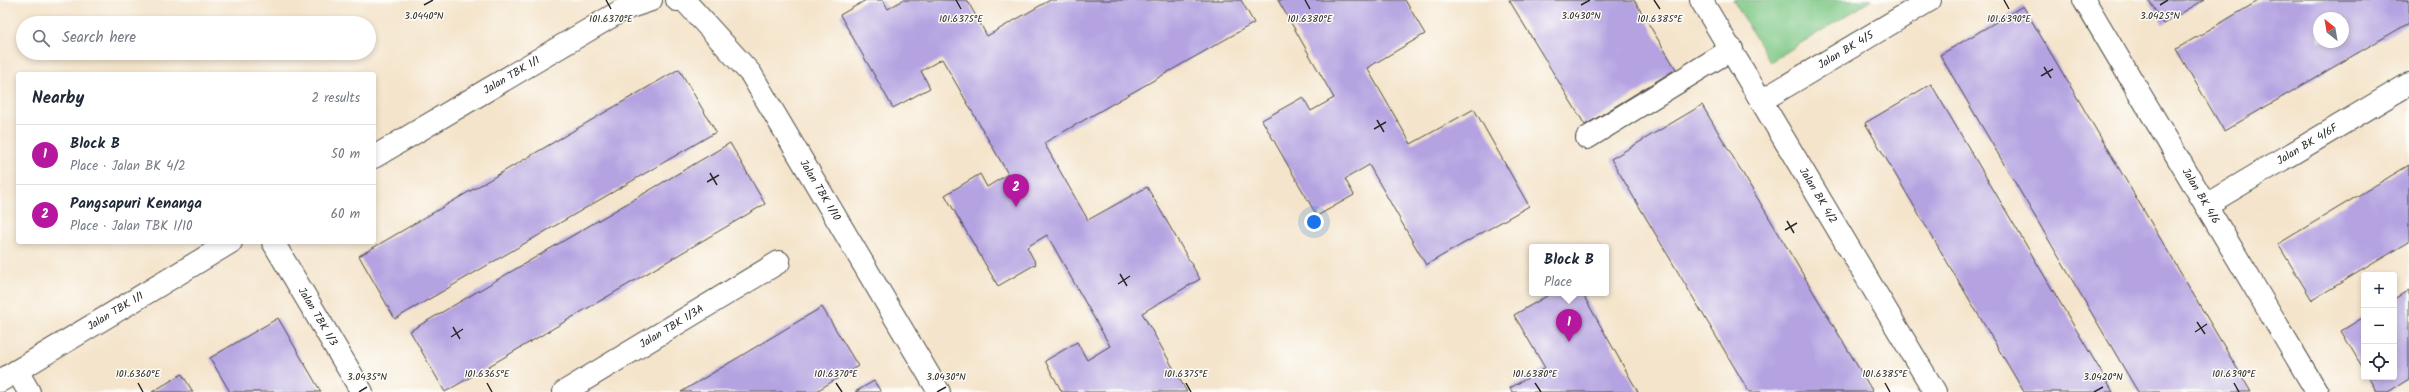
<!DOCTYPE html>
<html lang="en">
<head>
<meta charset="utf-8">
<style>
	:root { --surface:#fff; --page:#f2f2f3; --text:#1f2937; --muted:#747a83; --line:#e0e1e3; --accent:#b5179e }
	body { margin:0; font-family:Kalam,sans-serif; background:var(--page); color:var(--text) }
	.controls { position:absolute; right:12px; bottom:12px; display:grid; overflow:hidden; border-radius:4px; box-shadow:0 2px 6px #0003 }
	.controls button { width:36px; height:36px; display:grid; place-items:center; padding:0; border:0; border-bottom:1px solid var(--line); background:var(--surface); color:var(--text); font:20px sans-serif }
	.compass { position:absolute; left:2313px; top:12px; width:36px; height:36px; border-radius:50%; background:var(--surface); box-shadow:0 2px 6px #0003; rotate:329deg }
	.you { position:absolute; left:1314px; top:222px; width:14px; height:14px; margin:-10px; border:3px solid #fff; border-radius:50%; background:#1a73e8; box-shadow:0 0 0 6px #1a73e833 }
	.badge { display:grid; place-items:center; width:26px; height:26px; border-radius:50%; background:var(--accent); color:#fff; font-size:13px; font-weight:700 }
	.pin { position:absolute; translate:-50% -33px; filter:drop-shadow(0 1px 2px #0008) }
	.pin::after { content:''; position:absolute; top:21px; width:14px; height:12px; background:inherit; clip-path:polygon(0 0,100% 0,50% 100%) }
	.popup { position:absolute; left:1529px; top:244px; width:80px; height:52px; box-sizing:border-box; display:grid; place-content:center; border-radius:4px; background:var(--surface); filter:drop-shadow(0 1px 3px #0005); font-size:13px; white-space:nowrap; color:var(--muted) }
	.popup b { font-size:15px; color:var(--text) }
	.popup::after { content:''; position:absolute; left:50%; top:100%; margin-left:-8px; border:8px solid transparent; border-top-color:var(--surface) }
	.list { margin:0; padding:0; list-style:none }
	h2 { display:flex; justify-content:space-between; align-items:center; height:52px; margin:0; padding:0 16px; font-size:17px }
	h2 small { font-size:13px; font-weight:400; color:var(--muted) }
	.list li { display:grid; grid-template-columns:26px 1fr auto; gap:12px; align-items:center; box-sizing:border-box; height:60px; padding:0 16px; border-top:1px solid var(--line) }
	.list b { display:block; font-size:15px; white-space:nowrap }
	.list p { margin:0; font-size:13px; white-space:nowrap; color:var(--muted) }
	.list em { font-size:13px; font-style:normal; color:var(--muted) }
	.icon { flex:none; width:22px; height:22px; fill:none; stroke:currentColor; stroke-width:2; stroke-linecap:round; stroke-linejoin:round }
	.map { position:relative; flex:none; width:2409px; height:392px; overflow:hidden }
	.search { position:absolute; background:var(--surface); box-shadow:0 2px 6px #0003; left:16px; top:16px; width:360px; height:44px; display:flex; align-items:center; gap:10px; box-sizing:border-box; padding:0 14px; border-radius:22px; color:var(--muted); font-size:15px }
	.panel { position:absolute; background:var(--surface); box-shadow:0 2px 6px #0003; left:16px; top:72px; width:360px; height:172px; border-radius:4px }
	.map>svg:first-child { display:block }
	.green { fill:#7dc886; stroke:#547a58 }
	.building { fill:#b4a2e1; fill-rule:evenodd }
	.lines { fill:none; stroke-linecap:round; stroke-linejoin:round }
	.minor-casing { stroke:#494743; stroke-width:24 }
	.minor { stroke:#fff; stroke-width:22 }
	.ticks { fill:none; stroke:#2b2b2b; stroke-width:1.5 }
	.labels { text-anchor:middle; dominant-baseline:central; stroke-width:3; stroke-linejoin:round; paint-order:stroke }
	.street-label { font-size:11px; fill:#2b2b2b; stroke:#fdfcf7 }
	.ticks-label { font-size:10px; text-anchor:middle; fill:#2b2b2b; stroke:#fdfcf7; stroke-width:3; stroke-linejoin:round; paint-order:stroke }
</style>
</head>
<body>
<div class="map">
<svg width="2409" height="392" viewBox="0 0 2409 392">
	<rect width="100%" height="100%" fill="#fdfcf7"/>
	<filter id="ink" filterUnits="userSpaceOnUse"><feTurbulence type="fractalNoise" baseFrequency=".025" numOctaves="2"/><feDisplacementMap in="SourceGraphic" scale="8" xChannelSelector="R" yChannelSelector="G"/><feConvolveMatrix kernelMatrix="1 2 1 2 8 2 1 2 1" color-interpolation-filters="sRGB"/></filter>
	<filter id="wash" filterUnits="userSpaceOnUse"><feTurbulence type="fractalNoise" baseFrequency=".012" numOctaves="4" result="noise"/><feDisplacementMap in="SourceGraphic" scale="16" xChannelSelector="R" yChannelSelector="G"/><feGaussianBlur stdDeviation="0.9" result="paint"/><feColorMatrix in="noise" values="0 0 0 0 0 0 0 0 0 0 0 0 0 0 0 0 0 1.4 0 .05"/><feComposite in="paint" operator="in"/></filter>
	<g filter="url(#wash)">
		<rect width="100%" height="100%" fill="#f4e4cb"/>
		<!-- green -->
		<path class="green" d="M1733 0H1872L1770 62Z"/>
		<g id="blocks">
			<!-- building -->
			<path class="building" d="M866 0H883L888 9 903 0H967L987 36 1050 0H1241L1254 23 1044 143 1088 220 1147 187 1200 279 1142 313 1187 392H1062L1045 361 1077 342 1087 360 1110 346 1047 235 1027 247 1036 264 998 286 945 195 980 174 987 187 1008 174 942 59 921 71 930 88 893 108 840 15Z
				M1278 0H1405L1425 34 1367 68 1411 144 1474 109 1529 206 1426 265 1369 165 1345 179 1354 195 1317 216 1262 120 1303 97 1311 111 1334 98Z
				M1509 0H1634L1676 69 1585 125Z
				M2149 0H2204L2163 24Z
				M2260 0H2409V23L2224 131 2176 49ZM2319 18H2343V42H2319Z
				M2023 6 2251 392H2138L1940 55Z
				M679 69 716 132 395 319 359 256Z
				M1931 84 2113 392H2024L1865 123Z
				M1702 105 1873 392H1749L1611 159Z
				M730 143 765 204 445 392 410 331Z
				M2409 165V242L2312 300 2278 244Z
				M2409 290V379L2388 392H2377L2368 377H2394V299Z
				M1552 293H1582L1638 392H1512L1510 388 1545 368 1514 315Z
				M822 307 858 366 815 392H681Z
				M2364 317V370L2341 331Z
				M278 318 321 392H230L210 358Z
				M182 374 193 392H152Z
				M874 381 881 392H855Z"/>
		</g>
	</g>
	<g filter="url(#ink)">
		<use href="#blocks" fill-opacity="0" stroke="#494743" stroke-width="1"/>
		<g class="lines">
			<!-- minor casing -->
			<g class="minor-casing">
				<g id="minor">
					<path id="s1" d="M677 0H684L751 74 939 392"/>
					<path id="s2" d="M1701 0 1935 392"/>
					<path id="s3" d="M2084 0 2317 392"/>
					<path id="s4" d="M1761 101 1930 0"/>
					<path d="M1587 138 1732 49"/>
					<path id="s5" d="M374 157 624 9 651 0"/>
					<path id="s6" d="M2206 205 2409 84"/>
					<path id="s7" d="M273 242 362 392"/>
					<path d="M17 371 29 392"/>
					<path id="s8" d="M0 381 231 242"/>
					<path id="s9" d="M564 392 779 262"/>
				</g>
			</g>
			<!-- minor -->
			<use href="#minor" class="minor"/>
		</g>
	</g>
	<!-- ticks -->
	<path class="ticks" d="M606 0 611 9M956 0 961 9M1305 0 1310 9M1654 0 1660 9M2004 0 2009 9M424 5 433 0M1581 5 1590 0M2160 5 2168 0M2044 67 2051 78M2041 76 2053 69M1377 120 1384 132M1374 129 1386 122M710 173 717 185M707 182 719 175M1787 221 1794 233M1785 230 1797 223M1120 274 1127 286M1118 284 1130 276M2197 322 2205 334M453 327 460 339M2195 332 2207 324M451 337 463 329M138 383 143 392M487 383 492 392M836 383 842 392M1186 383 1191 392M1535 383 1541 392M1885 383 1890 392M2234 383 2239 392M359 392 367 387M937 392 946 387M2094 392 2103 387"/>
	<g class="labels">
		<!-- street labels -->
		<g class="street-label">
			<text stroke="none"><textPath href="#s4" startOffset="99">Jalan BK 4/5</textPath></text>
			<text stroke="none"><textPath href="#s5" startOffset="160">Jalan TBK 1/1</textPath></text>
			<text stroke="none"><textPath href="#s6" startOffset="118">Jalan BK 4/6F</textPath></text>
			<text stroke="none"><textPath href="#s1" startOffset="242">Jalan TBK 1/10</textPath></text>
			<text stroke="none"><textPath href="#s2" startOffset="228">Jalan BK 4/2</textPath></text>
			<text stroke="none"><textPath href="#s3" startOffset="228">Jalan BK 4/6</textPath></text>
			<text stroke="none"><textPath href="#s8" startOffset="135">Jalan TBK 1/1</textPath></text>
			<text stroke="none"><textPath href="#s7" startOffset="87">Jalan TBK 1/3</textPath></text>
			<text stroke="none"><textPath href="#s9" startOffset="126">Jalan TBK 1/3A</textPath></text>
		</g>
	</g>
	<g class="ticks-label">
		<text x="2160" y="19">3.0425°N</text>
		<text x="424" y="19">3.0440°N</text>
		<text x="1581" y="19">3.0430°N</text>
		<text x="611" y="22">101.6370°E</text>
		<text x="961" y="22">101.6375°E</text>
		<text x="1310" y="22">101.6380°E</text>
		<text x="1660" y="22">101.6385°E</text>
		<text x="2009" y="22">101.6390°E</text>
		<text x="138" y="377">101.6360°E</text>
		<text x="487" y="377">101.6365°E</text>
		<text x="836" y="377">101.6370°E</text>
		<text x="1186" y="377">101.6375°E</text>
		<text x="1535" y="377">101.6380°E</text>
		<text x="1885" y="377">101.6385°E</text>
		<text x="2234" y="377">101.6390°E</text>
		<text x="367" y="380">3.0435°N</text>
		<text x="946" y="380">3.0430°N</text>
		<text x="2103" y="380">3.0420°N</text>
	</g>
</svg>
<div class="controls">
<button>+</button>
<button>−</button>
<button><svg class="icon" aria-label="locate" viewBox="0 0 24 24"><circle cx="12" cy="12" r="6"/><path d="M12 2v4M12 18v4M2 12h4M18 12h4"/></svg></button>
</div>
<svg class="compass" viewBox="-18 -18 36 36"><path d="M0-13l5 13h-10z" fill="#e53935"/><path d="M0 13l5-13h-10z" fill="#747a83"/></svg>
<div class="you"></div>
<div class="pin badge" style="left:1569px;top:342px">1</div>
<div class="popup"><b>Block B</b>Place</div>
<div class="pin badge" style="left:1016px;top:207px">2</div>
<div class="search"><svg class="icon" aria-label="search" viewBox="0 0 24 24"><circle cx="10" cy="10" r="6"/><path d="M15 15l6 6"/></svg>Search here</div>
<section class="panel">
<h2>Nearby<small>2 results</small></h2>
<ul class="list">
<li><span class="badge">1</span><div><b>Block B</b><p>Place · Jalan BK 4/2</p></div><em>50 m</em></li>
<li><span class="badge">2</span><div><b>Pangsapuri Kenanga</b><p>Place · Jalan TBK 1/10</p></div><em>60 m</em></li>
</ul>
</section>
</div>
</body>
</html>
